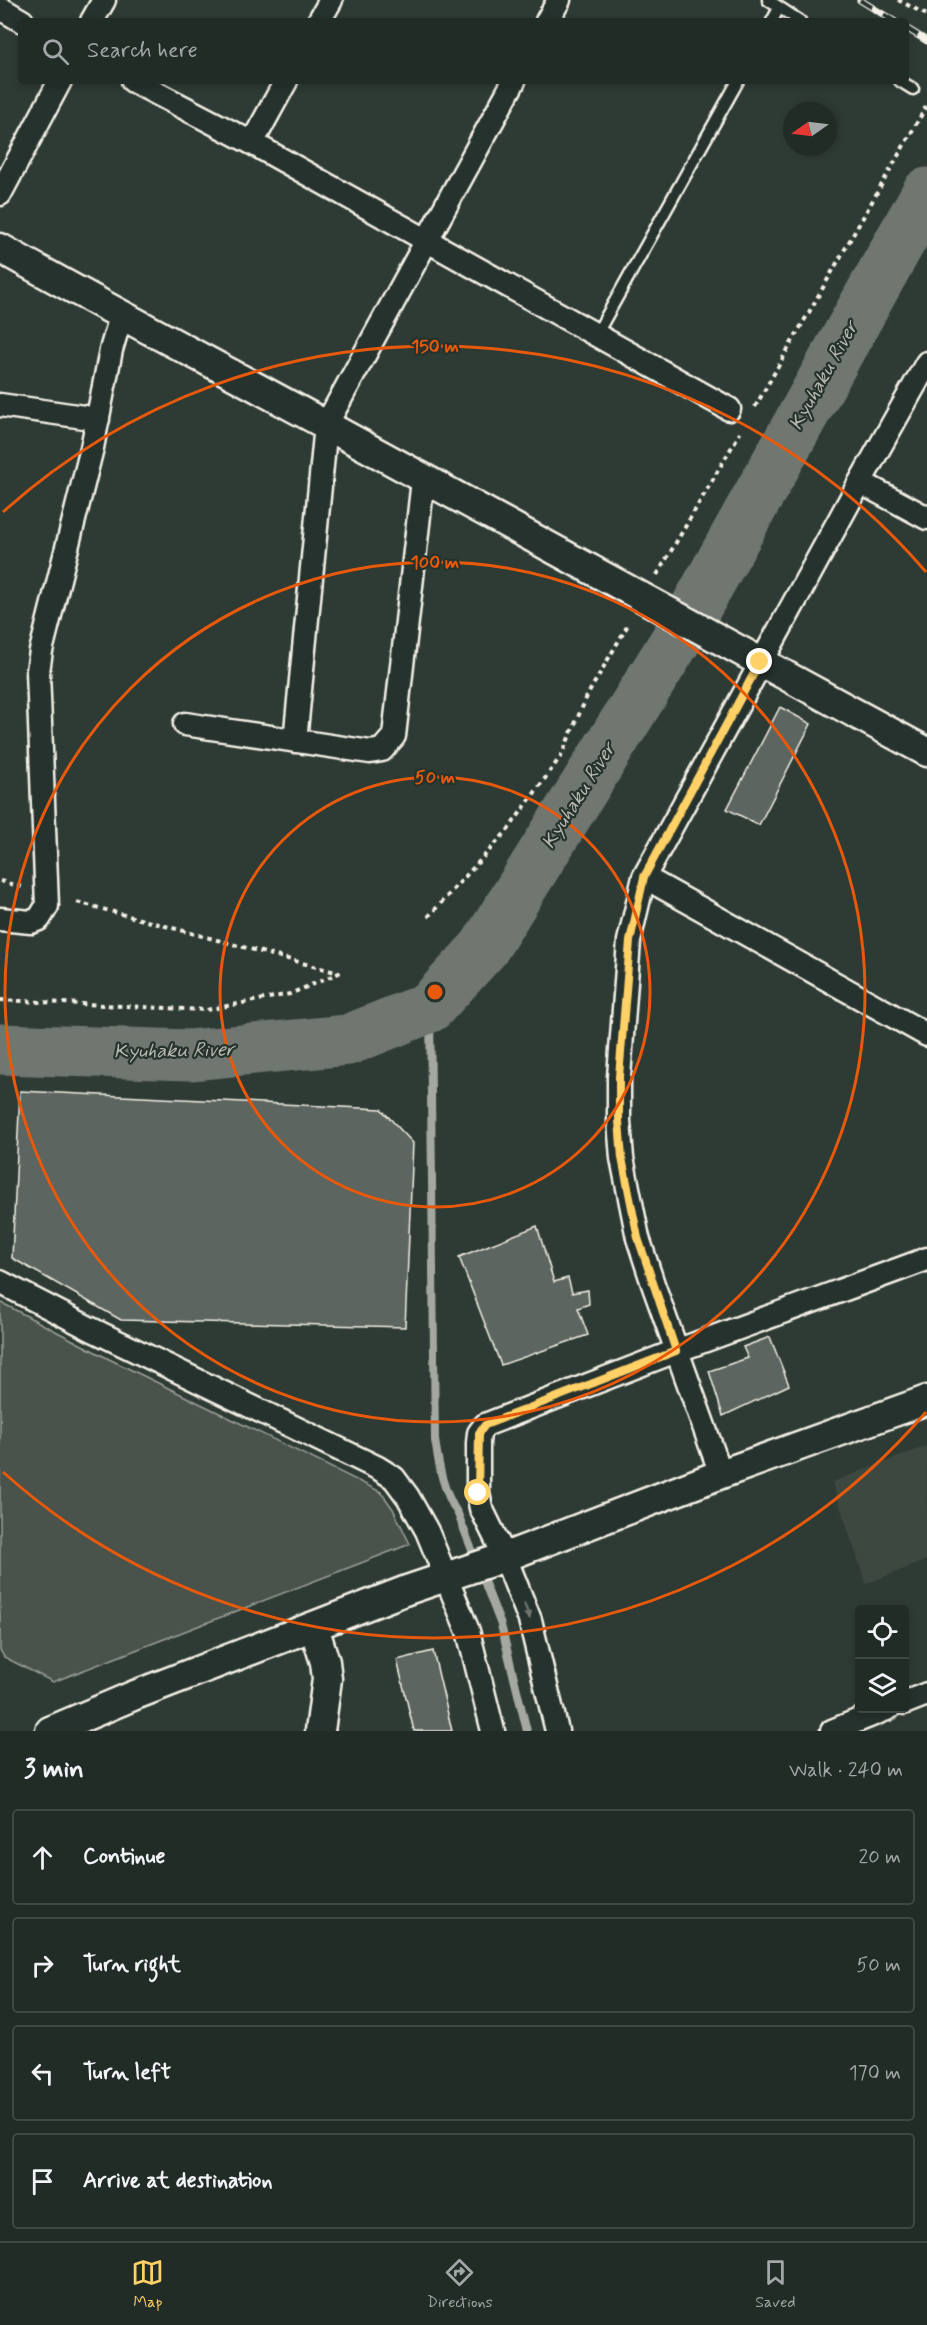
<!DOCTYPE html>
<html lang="en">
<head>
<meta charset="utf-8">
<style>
	:root { --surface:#222c27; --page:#2a342f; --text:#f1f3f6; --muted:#a2a7a7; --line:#3f4844; --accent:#ffd166 }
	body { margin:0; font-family:Mynerve,sans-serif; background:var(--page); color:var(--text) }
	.controls { position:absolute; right:18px; bottom:18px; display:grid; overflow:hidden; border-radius:6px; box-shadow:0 3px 9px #0003 }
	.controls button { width:54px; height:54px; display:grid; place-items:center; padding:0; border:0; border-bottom:2px solid var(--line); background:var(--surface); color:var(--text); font:30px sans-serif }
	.compass { position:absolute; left:783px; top:102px; width:54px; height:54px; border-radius:50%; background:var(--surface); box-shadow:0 3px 9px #0003; rotate:256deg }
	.stop { position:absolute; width:18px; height:18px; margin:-14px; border:4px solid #ffd166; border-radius:50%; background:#fff }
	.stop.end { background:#ffd166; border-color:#fff; box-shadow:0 2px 6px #0008 }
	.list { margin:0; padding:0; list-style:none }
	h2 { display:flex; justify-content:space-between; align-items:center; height:78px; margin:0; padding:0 24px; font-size:26px }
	h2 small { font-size:20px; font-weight:400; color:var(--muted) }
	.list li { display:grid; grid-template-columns:39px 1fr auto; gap:18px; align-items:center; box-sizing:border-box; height:96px; margin:0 12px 12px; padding:0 12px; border:2px solid var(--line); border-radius:6px }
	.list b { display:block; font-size:22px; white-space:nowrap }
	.list em { font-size:20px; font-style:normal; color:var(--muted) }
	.icon { flex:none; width:33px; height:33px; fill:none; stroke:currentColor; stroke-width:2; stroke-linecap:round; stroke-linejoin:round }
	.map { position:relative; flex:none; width:927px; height:1731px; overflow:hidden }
	.search { position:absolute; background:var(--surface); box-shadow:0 3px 9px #0003; left:18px; right:18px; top:18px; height:66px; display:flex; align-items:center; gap:15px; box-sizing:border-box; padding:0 21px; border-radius:6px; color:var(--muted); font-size:22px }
	.sheet { height:510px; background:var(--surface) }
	nav { display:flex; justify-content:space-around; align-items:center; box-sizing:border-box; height:84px; border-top:2px solid var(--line); background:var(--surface); font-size:16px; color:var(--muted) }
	nav a { display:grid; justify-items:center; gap:3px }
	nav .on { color:var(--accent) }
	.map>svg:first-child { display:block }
	.built { fill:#3c4841 }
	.green { fill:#48524c; stroke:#9ea29a; stroke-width:1.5 }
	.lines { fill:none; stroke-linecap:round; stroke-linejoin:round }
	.stream { stroke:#a4a8a0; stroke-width:8 }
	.river { stroke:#6f7770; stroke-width:51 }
	.building { fill:#5c655e; stroke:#f4f1e8; stroke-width:1.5 }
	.service-casing { stroke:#f4f1e8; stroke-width:15 }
	.minor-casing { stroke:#f4f1e8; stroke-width:27 }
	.tertiary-casing { stroke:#f4f1e8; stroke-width:33 }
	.path { stroke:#f4f1e8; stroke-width:4; stroke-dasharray:4.5 4.5; stroke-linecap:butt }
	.service { stroke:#26332d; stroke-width:10 }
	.minor { stroke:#26332d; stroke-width:22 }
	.tertiary { stroke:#26332d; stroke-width:28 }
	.rail-casing { stroke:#f4f1e8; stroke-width:7 }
	.rail { stroke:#26332d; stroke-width:4.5; stroke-dasharray:14; stroke-linecap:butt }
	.oneway { fill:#6e766e }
	.route { stroke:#ffd166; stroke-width:8 }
	.ring { fill:none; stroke:#e8590c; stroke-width:3 }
	.labels { text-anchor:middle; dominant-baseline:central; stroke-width:4.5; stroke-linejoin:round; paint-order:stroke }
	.water-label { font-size:20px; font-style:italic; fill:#b8bab2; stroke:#26332d }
	.centre { fill:#e8590c; stroke:#26332d; stroke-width:3 }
	.ring-label { font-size:18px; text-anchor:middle; font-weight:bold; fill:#e8590c; stroke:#26332d; stroke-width:4.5; stroke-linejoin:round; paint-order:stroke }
</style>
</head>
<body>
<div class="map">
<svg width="927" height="1731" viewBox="0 0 927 1731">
	<rect width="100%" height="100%" fill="#2e3b34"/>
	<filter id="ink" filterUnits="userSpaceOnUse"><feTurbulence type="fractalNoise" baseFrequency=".0167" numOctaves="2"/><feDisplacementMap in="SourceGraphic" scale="12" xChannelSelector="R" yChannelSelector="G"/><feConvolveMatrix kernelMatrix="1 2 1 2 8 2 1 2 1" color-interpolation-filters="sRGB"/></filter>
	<g filter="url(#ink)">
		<!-- built -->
		<path class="built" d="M927 1446V1560L866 1584 832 1482Z"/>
		<!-- green -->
		<path class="green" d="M0 1302 109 1359 381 1492 393 1509 410 1544 53 1682 4 1657 0 1650Z"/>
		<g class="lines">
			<!-- stream -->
			<path class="stream" d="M430 1007 435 1440C439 1467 443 1491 458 1514L501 1625 527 1731"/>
			<!-- river -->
			<path class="river" d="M0 1049 190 1055 348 1040 430 1007 484 948 694 611 927 193"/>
		</g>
		<!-- building -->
		<path class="building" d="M780 707 811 724 759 825 727 809Z
			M20 1091 381 1109 413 1143 405 1327 121 1320 12 1258Z
			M537 1226 554 1282 568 1278 572 1293 588 1290 589 1304 578 1308 588 1335 501 1365 459 1257Z
			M770 1337 789 1385 723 1416 709 1371 748 1358 743 1347Z
			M433 1651 452 1731H414L397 1660Z"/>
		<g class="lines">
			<!-- service casing -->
			<g class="service-casing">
				<path id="service" d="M768 0 800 21
					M772 21 779 8
					M900 81 913 89
					M596 335 738 81"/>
			</g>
			<!-- minor casing -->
			<g class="minor-casing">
				<path id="minor" d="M0 8 22 21
					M92 21 104 0
					M319 21 331 0
					M547 21 559 0
					M133 81 252 143 729 409
					M252 143 286 81
					M0 194 60 81
					M0 405 98 419
					M860 482 927 518
					M185 724 370 752 382 750 394 736 423 480
					M295 741 326 425 514 81
					M644 877 927 1035
					M0 919 31 922 39 919 47 906 38 671 41 651 92 448 111 350 121 316
					M0 1282 89 1328 378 1468 394 1478 408 1497 427 1531 468 1631 493 1731
					M721 1474 653 1284 638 1238 622 1158 619 1121V1077L629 941 644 877 860 482 927 363
					M904 1703 927 1694
					M557 1731 530 1620 505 1557 481 1508 478 1493V1443L479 1433 485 1425 676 1351 927 1259
					M832 1731 889 1708"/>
			</g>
			<!-- tertiary casing -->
			<g class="tertiary-casing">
				<path id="tertiary" d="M0 248C108 309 218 366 326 425 526 534 726 644 927 752
					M314 1627 325 1662 327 1679 320 1731
					M50 1731 135 1695 407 1590 505 1557 721 1474 927 1400"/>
			</g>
			<!-- path -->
			<path class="path" d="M898 0 927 15
				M755 407 927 105
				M657 575 740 433
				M0 881 22 887
				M428 917 508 830 561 756 588 694 629 623
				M0 1000 206 1010 290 994 339 973 73 901"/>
			<!-- service -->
			<use href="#service" class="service"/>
			<!-- minor -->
			<use href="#minor" class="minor"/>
			<!-- tertiary -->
			<use href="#tertiary" class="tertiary"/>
			<!-- rail casing -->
			<g class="rail-casing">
				<path id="rail" d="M860 0 894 21
					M906 28 927 41"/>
			</g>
			<!-- rail -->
			<use href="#rail" class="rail"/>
		</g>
		<!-- one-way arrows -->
		<defs><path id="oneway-solid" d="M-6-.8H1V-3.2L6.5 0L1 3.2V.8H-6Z" transform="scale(1.5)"/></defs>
		<use class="oneway" href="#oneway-solid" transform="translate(527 1611) rotate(70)"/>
	</g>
	<g class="lines" filter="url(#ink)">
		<!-- route -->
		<path class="route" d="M478 1493 479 1433 485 1425 676 1351 638 1238 622 1158 619 1121V1077L630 941 644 877 760 662"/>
	</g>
	<!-- distance rings -->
	<g class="ring">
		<circle cx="435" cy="992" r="215"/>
		<circle cx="435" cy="992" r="430"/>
		<path d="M926 1412A646 646 0 0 1 3 1472M3 512A646 646 0 0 1 926 572"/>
	</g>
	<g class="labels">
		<!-- water labels -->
		<g class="water-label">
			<text transform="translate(824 376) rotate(-61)">Kyuhaku River</text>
			<text transform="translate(579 796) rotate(-58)">Kyuhaku River</text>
			<text transform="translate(174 1051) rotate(-1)">Kyuhaku River</text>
		</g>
	</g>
	<circle cx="435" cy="992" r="9" class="centre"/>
	<g class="ring-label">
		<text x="435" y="352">150 m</text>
		<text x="435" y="568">100 m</text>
		<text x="435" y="783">50 m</text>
	</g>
</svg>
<div class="controls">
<button><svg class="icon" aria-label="locate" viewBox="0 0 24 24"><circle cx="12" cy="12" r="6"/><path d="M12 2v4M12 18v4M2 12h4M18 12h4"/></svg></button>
<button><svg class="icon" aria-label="layers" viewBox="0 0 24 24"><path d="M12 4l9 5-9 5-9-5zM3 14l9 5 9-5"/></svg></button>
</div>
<svg class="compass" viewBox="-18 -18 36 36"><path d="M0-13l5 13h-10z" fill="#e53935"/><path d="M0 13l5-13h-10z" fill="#a2a7a7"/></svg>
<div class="stop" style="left:478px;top:1493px"></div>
<div class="stop end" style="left:760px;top:662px"></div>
<div class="search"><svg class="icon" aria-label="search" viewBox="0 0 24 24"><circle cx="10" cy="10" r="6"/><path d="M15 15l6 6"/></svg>Search here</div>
</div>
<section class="sheet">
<h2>3 min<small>Walk · 240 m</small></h2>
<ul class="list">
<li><svg class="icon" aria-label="ahead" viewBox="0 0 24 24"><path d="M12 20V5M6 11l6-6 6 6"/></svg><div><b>Continue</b></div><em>20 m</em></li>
<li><svg class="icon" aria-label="right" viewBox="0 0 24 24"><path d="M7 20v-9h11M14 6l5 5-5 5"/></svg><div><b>Turn right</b></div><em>50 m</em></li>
<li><svg class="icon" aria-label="left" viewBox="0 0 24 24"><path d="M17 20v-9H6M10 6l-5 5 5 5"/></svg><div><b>Turn left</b></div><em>170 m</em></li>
<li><svg class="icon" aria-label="arrive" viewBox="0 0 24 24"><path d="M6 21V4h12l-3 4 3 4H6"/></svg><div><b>Arrive at destination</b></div></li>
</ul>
</section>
<nav>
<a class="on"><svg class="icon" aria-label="map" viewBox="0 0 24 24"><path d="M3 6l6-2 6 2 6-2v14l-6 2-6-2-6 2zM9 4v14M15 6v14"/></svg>Map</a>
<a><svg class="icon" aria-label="directions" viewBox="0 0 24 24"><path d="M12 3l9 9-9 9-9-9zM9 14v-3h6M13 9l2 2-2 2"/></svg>Directions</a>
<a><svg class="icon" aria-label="saved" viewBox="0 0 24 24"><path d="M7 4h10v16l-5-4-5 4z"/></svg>Saved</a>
</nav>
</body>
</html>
